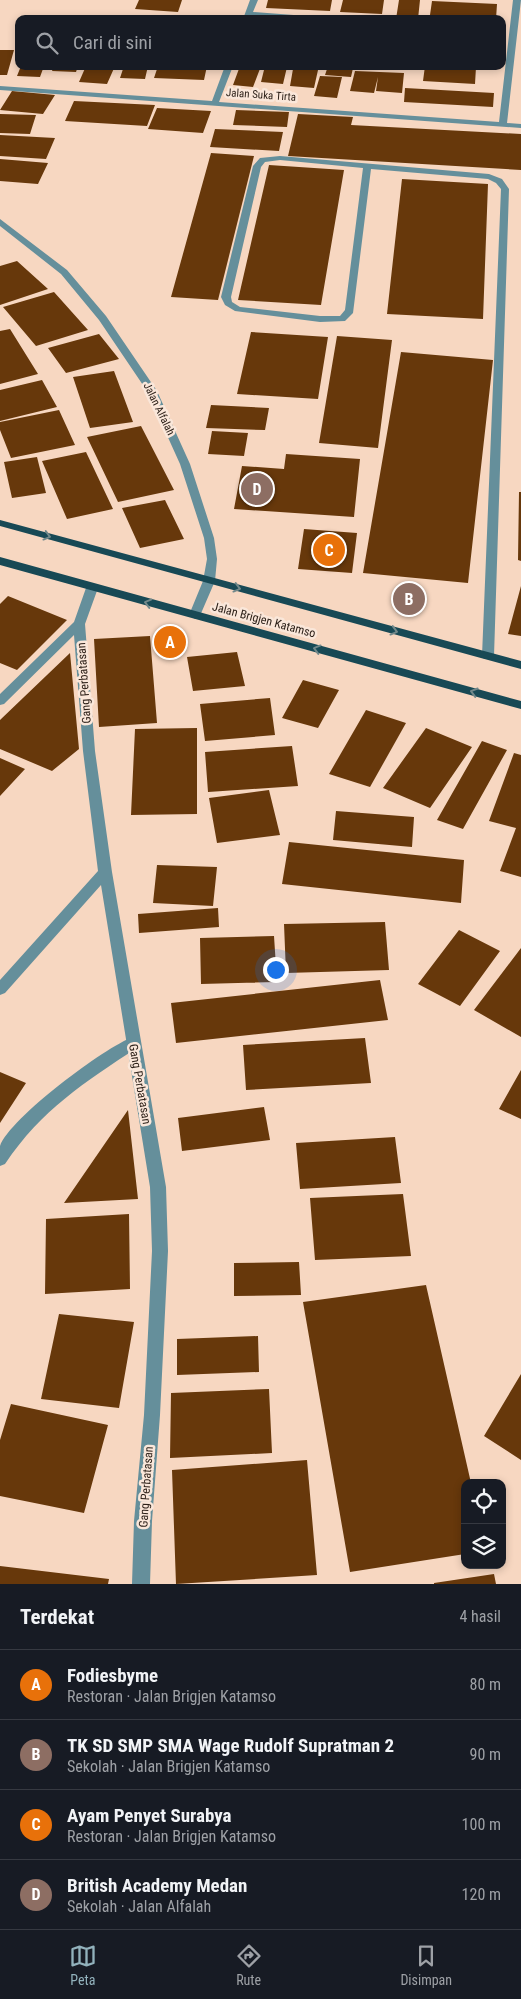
<!DOCTYPE html>
<html lang="id">
<head>
<meta charset="utf-8">
<style>
	:root { --surface:#171b24; --page:#242831; --text:#f1f3f6; --muted:#9ea1a6; --line:#363941; --accent:#92b2bc }
	body { margin:0; font-family:"Roboto Condensed",sans-serif; background:var(--page); color:var(--text) }
	.controls { position:absolute; right:15px; bottom:15px; display:grid; overflow:hidden; border-radius:10px; box-shadow:0 2px 8px #0003 }
	.controls button { width:45px; height:45px; display:grid; place-items:center; padding:0; border:0; border-bottom:1px solid var(--line); background:var(--surface); color:var(--text); font:25px sans-serif }
	.you { position:absolute; left:275px; top:969px; width:18px; height:18px; margin:-12px; border:4px solid #fff; border-radius:50%; background:#1a73e8; box-shadow:0 0 0 8px #1a73e833 }
	.badge { display:grid; place-items:center; width:32px; height:32px; border-radius:50%; background:var(--accent); color:#fff; font-size:16px; font-weight:700 }
	.pin { position:absolute; translate:-50% -50%; border:2px solid #fff; box-shadow:0 1px 5px #0006 }
	.list { margin:0; padding:0; list-style:none }
	h2 { display:flex; justify-content:space-between; align-items:center; height:65px; margin:0; padding:0 20px; font-size:21px }
	h2 small { font-size:16px; font-weight:400; color:var(--muted) }
	.list li { display:grid; grid-template-columns:32px 1fr auto; gap:15px; align-items:center; box-sizing:border-box; height:70px; padding:0 20px; border-top:1px solid var(--line) }
	.list b { display:block; font-size:19px; white-space:nowrap }
	.list p { margin:0; font-size:16px; white-space:nowrap; color:var(--muted) }
	.list em { font-size:16px; font-style:normal; color:var(--muted) }
	.icon { flex:none; width:28px; height:28px; fill:none; stroke:currentColor; stroke-width:2; stroke-linecap:round; stroke-linejoin:round }
	.map { position:relative; flex:none; width:521px; height:1584px; overflow:hidden }
	.search { position:absolute; background:var(--surface); box-shadow:0 2px 8px #0003; left:15px; right:15px; top:15px; height:55px; display:flex; align-items:center; gap:12px; box-sizing:border-box; padding:0 18px; border-radius:10px; color:var(--muted); font-size:19px }
	.sheet { height:345px; background:var(--surface) }
	nav { display:flex; justify-content:space-around; align-items:center; box-sizing:border-box; height:70px; border-top:1px solid var(--line); background:var(--surface); font-size:14px; color:var(--muted) }
	nav a { display:grid; justify-items:center; gap:2px }
	nav .on { color:var(--accent) }
	.map>svg:first-child { display:block }
	.building { fill:#67380b }
	.lines { fill:none; stroke-linecap:round; stroke-linejoin:round }
	.service { fill:#658f9b; fill-rule:evenodd }
	.minor { fill:#658f9b; fill-rule:evenodd }
	.tertiary { fill:#658f9b; fill-rule:evenodd }
	.primary { fill:#184955; fill-rule:evenodd }
	.oneway { stroke:#72888a }
	.labels { text-anchor:middle; dominant-baseline:central; stroke-width:5; stroke-linejoin:round; paint-order:stroke }
	.far-street-label { font-size:11px; fill:#2d2119; stroke:#fae7da }
	.street-label { font-size:12px; fill:#2d2119; stroke:#fae7da }
</style>
</head>
<body>
<div class="map">
<svg width="521" height="1584" viewBox="0 0 521 1584">
	<rect width="100%" height="100%" fill="#f7d7c1"/>
	<!-- building -->
	<path class="building" d="M139 0H182L178 12 135 9Z
		M268 0H332L330 11 266 8Z
		M343 0H384L382 14 340 12Z
		M399 0H420L418 19H396Z
		M432 1 497 4 496 19 430 15Z
		M0 50H14L7 75H0Z
		M21 66H44L40 77 17 76Z
		M54 66H78L76 72 52 71Z
		M86 66H115L107 84 79 82Z
		M124 66H148L145 79 120 78Z
		M158 66H207L204 80 154 78Z
		M240 66H261L253 87 233 85Z
		M265 66 287 67 283 84 261 82Z
		M328 66H349L353 68 351 77 325 75Z
		M425 66 476 67 475 84 423 81Z
		M293 69 318 70 314 88 290 86Z
		M355 71 404 73 402 93 376 91 378 77 374 93 350 91Z
		M320 76 342 77 337 98 314 96Z
		M405 88 494 93 493 107 404 102Z
		M12 91 55 95 43 114 0 110Z
		M74 101 155 105 147 126 65 121Z
		M157 108 211 111 203 133 148 129Z
		M236 110 289 112 287 127 233 125Z
		M0 114 36 115 30 134 0 133Z
		M298 114 353 117 351 125 521 134V170L288 156Z
		M215 129 283 132 279 151 210 147Z
		M0 135 55 138 46 159 0 156Z
		M211 153 254 156 218 300 171 297Z
		M0 159 48 163 38 184 0 181Z
		M269 165 344 170 321 305 238 300Z
		M402 179 488 184 483 319 387 314Z
		M17 261 48 289 0 305V266Z
		M54 292 88 330 36 346 3 307Z
		M10 329 38 374 0 384V331Z
		M251 332 328 337 318 399 237 394Z
		M99 334 119 359 66 373 48 348Z
		M337 336 392 340 378 448 319 443Z
		M401 352 493 360 468 583 363 573Z
		M114 371 133 422 90 428 73 377Z
		M42 380 57 407 0 421V390Z
		M211 405 269 408 265 430 206 428Z
		M59 410 75 445 11 458 0 430V422Z
		M141 426 174 490 118 502 87 437Z
		M212 431 248 433 244 456 208 454Z
		M86 452 113 509 67 519 42 461Z
		M286 454 360 459 354 517 234 509 242 466 284 469Z
		M37 457 46 493 12 498 4 462Z
		M519 492H521V561L518 560Z
		M165 500 184 539 140 548 122 508Z
		M304 529 357 533 352 573 298 569Z
		M521 586V636L508 634Z
		M8 596 67 620 17 670 0 663V604Z
		M150 636 157 723 99 727 94 639Z
		M237 652 245 686 193 691 187 657Z
		M70 653 79 749 52 771 0 749V720Z
		M303 680 339 690 318 728 282 718Z
		M270 698 275 735 205 741 200 704Z
		M366 710 406 723 370 787 329 774Z
		M197 728V814L131 815 135 729Z
		M426 728 472 747 430 808 383 788Z
		M482 741 507 750 463 829 437 820Z
		M292 746 298 786 208 792 205 752Z
		M514 753 521 755V877L500 871 516 828 489 821Z
		M0 758 25 769 0 796Z
		M269 790 280 835 217 843 209 798Z
		M336 811 414 817 412 847 333 840Z
		M289 842 464 860 461 903 282 884Z
		M157 865 217 867 213 906 153 903Z
		M218 908 219 927 139 933 138 914Z
		M385 922 389 970 286 973 284 924Z
		M459 930 500 951 460 1006 418 984Z
		M274 936 277 982 201 984 200 938Z
		M521 948V1037L474 1010Z
		M380 980 388 1020 176 1043 171 1003Z
		M365 1038 371 1083 246 1090 243 1045Z
		M521 1070V1119L499 1109Z
		M0 1072 26 1083 0 1123Z
		M264 1107 270 1140 182 1151 178 1118Z
		M128 1110 138 1199 64 1203Z
		M395 1137 401 1183 300 1189 296 1143Z
		M403 1194 411 1256 315 1260 310 1198Z
		M129 1214 130 1289 45 1294 46 1219Z
		M299 1262 301 1295 234 1296V1263Z
		M426 1285 471 1483H465V1554L350 1572 303 1302Z
		M59 1314 134 1322 119 1408 41 1399Z
		M258 1336 259 1372 177 1375V1339Z
		M521 1374V1460L484 1436Z
		M269 1389 272 1453 170 1458 171 1393Z
		M11 1404 108 1425 84 1513 0 1496V1440Z
		M307 1460 317 1575 176 1584 172 1470Z
		M0 1566 109 1579 108 1584H0Z
		M494 1574 496 1584H434V1583Z"/>
	<g class="lines">
		<!-- service -->
		<path class="service" d="M280 156 489 174 502 179 509 189 494 656 492 659H484L482 656 501 189 496 183 488 179 371 169 353 313 345 321 320 322 235 311 225 305 221 297 253 166 260 158ZM280 160 363 168 345 310 340 316H320L240 307 232 302 231 297 261 167 265 162Z
			M133 1037 138 1039 140 1043 138 1047C84 1083 42 1109 5 1164L0 1166C0 1160 0 1151 0 1146 10 1118 105 1047 133 1037Z"/>
		<!-- minor -->
		<path class="minor" d="M250 0H258L253 12 320 17 323 19 252 16 251 19H243Z
			M513 0H521L507 123 521 124V128L0 90V86L212 101 225 66H233L219 102 499 122Z
			M92 584 98 588 85 624 95 751 112 872 166 1187 168 1251 160 1415 152 1521 150 1584H132L134 1521 144 1415 152 1251 150 1187 101 885 5 993 0 995V980L98 871 83 751 74 635 4 704 0 705V694L74 622 86 588Z"/>
		<!-- tertiary -->
		<path class="tertiary" d="M0 219 67 270 106 316 157 391 190 464 214 538 217 559 215 581 199 618 195 619 189 615 203 581 207 559 204 538 180 464 147 391 99 320 61 274 0 226Z"/>
		<!-- primary -->
		<path class="primary" d="M0 520 521 661V669L0 526Z
			M0 557 521 701V709L0 565Z"/>
	</g>
	<!-- one-way arrows -->
	<defs><path id="oneway-chevron" d="M-2-3.5L2.5 0L-2 3.5" fill="none" stroke-width="1.6" stroke-linecap="round" stroke-linejoin="round" transform="scale(1.25)"/></defs>
	<g class="oneway">
		<use href="#oneway-chevron" transform="translate(47 536) rotate(15)"/>
		<use href="#oneway-chevron" transform="translate(237 588) rotate(15)"/>
		<use href="#oneway-chevron" transform="translate(148 603) rotate(-165)"/>
		<use href="#oneway-chevron" transform="translate(394 631) rotate(15)"/>
		<use href="#oneway-chevron" transform="translate(317 649) rotate(-165)"/>
		<use href="#oneway-chevron" transform="translate(474 692) rotate(-164)"/>
	</g>
	<g class="labels">
		<!-- far-street labels -->
		<g class="far-street-label">
			<text transform="translate(261 95) rotate(4)">Jalan Suka Tirta</text>
			<text transform="translate(159 409) rotate(64)">Jalan Alfalah</text>
		</g>
		<!-- street labels -->
		<g class="street-label">
			<text transform="translate(264 620) rotate(15)">Jalan Brigjen Katamso</text>
			<text transform="translate(84 683) rotate(-94)">Gang Perbatasan</text>
			<text transform="translate(140 1084) rotate(80)">Gang Perbatasan</text>
			<text transform="translate(146 1487) rotate(-86)">Gang Perbatasan</text>
		</g>
	</g>
</svg>
<div class="controls">
<button><svg class="icon" aria-label="locate" viewBox="0 0 24 24"><circle cx="12" cy="12" r="6"/><path d="M12 2v4M12 18v4M2 12h4M18 12h4"/></svg></button>
<button><svg class="icon" aria-label="layers" viewBox="0 0 24 24"><path d="M12 4l9 5-9 5-9-5zM3 14l9 5 9-5"/></svg></button>
</div>
<div class="you"></div>
<div class="pin badge" style="left:170px;top:642px;background:#e8710a">A</div>
<div class="pin badge" style="left:409px;top:599px;background:#8d6e63">B</div>
<div class="pin badge" style="left:329px;top:550px;background:#e8710a">C</div>
<div class="pin badge" style="left:257px;top:489px;background:#8d6e63">D</div>
<div class="search"><svg class="icon" aria-label="search" viewBox="0 0 24 24"><circle cx="10" cy="10" r="6"/><path d="M15 15l6 6"/></svg>Cari di sini</div>
</div>
<section class="sheet">
<h2>Terdekat<small>4 hasil</small></h2>
<ul class="list">
<li><span class="badge" style="background:#e8710a">A</span><div><b>Fodiesbyme</b><p>Restoran · Jalan Brigjen Katamso</p></div><em>80 m</em></li>
<li><span class="badge" style="background:#8d6e63">B</span><div><b>TK SD SMP SMA Wage Rudolf Supratman 2</b><p>Sekolah · Jalan Brigjen Katamso</p></div><em>90 m</em></li>
<li><span class="badge" style="background:#e8710a">C</span><div><b>Ayam Penyet Surabya</b><p>Restoran · Jalan Brigjen Katamso</p></div><em>100 m</em></li>
<li><span class="badge" style="background:#8d6e63">D</span><div><b>British Academy Medan</b><p>Sekolah · Jalan Alfalah</p></div><em>120 m</em></li>
</ul>
</section>
<nav>
<a class="on"><svg class="icon" aria-label="map" viewBox="0 0 24 24"><path d="M3 6l6-2 6 2 6-2v14l-6 2-6-2-6 2zM9 4v14M15 6v14"/></svg>Peta</a>
<a><svg class="icon" aria-label="directions" viewBox="0 0 24 24"><path d="M12 3l9 9-9 9-9-9zM9 14v-3h6M13 9l2 2-2 2"/></svg>Rute</a>
<a><svg class="icon" aria-label="saved" viewBox="0 0 24 24"><path d="M7 4h10v16l-5-4-5 4z"/></svg>Disimpan</a>
</nav>
</body>
</html>
